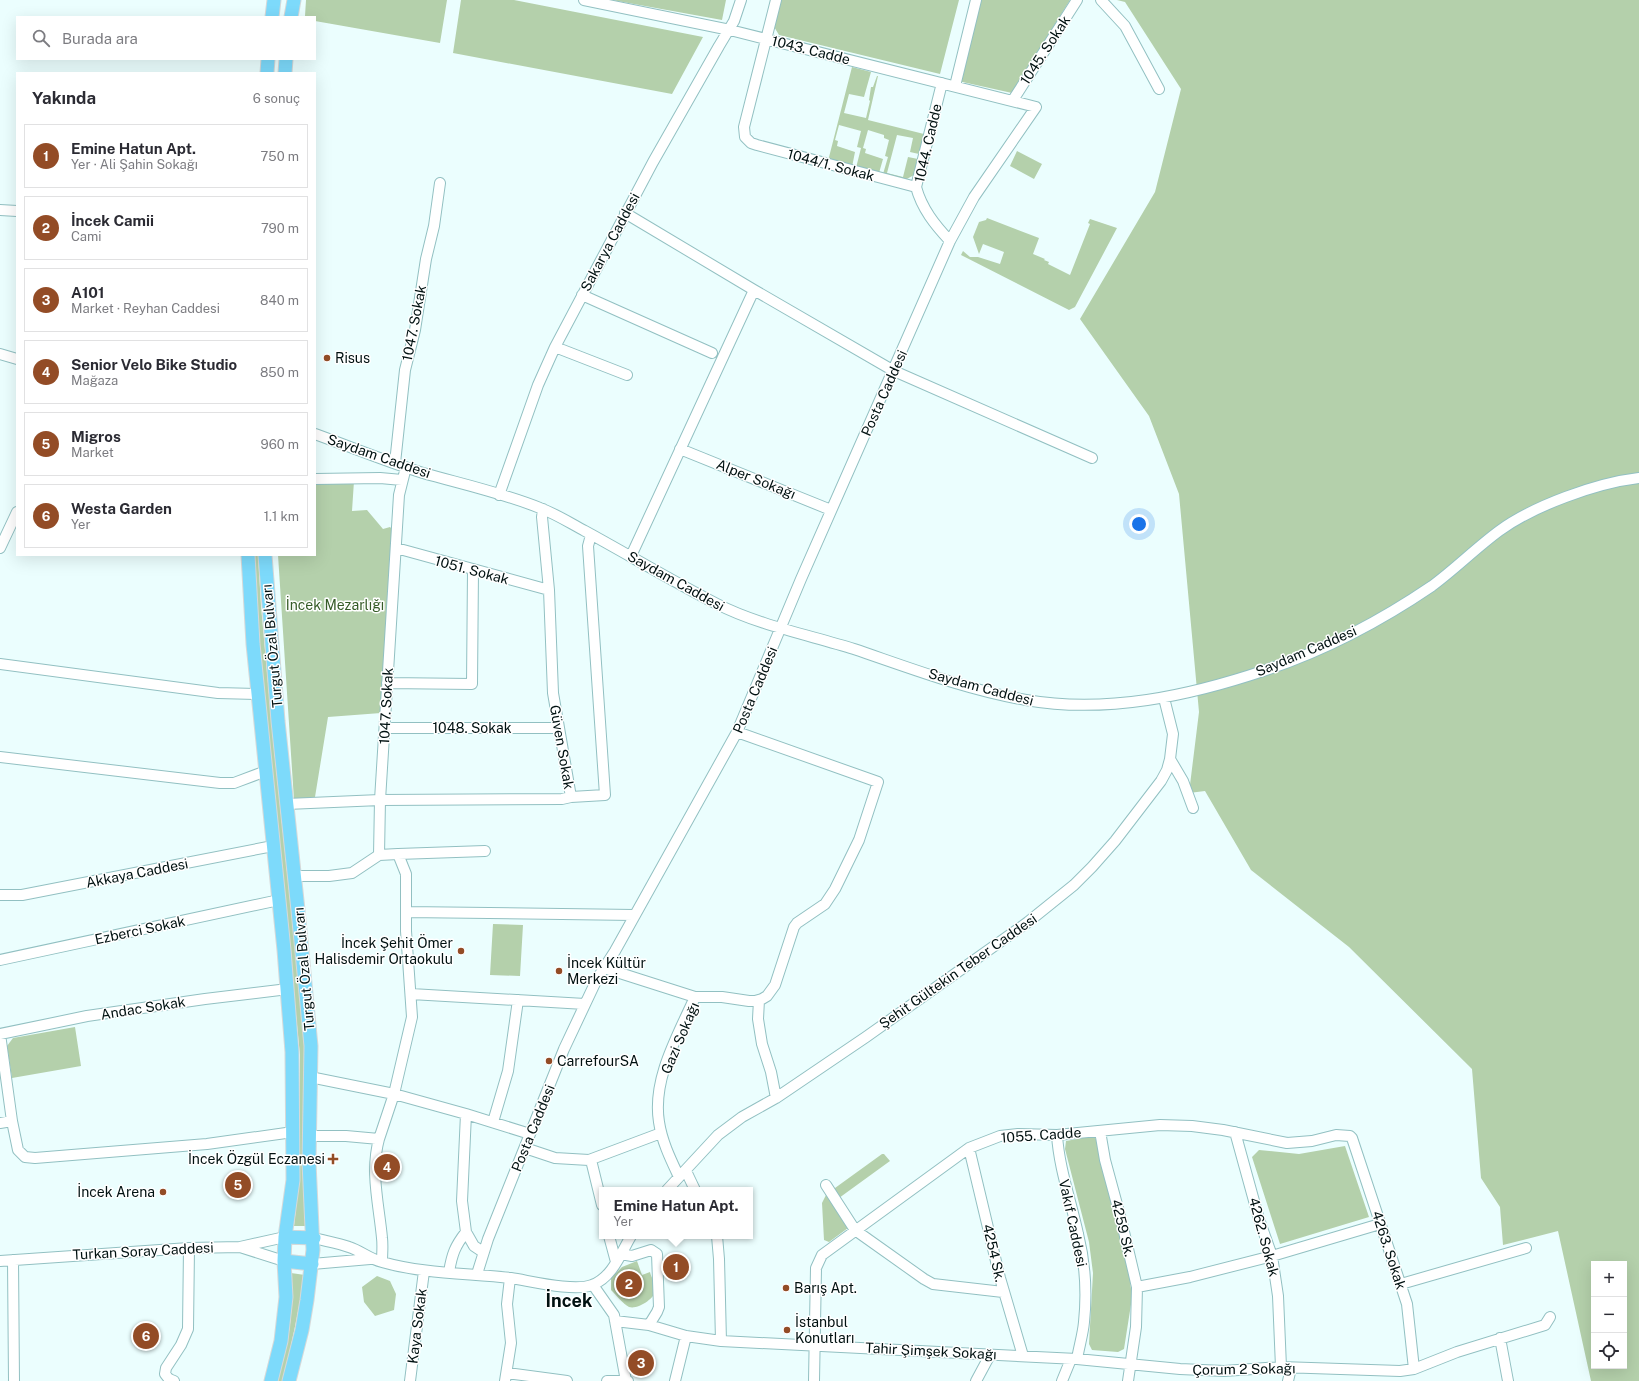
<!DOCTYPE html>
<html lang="tr">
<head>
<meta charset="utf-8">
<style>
	:root { --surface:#fff; --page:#f2f2f3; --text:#2b2b33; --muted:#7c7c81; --line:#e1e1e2; --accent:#934c26 }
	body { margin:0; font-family:"Public Sans",sans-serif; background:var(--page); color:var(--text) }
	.controls { position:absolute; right:12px; bottom:12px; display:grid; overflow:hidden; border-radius:0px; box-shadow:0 4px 16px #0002 }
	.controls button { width:36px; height:36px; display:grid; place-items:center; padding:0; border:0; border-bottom:1px solid var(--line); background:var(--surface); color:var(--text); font:20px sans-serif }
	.you { position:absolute; left:1139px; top:524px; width:14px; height:14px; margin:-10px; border:3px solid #fff; border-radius:50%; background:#1a73e8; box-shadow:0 0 0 6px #1a73e833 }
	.badge { display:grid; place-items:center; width:26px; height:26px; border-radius:50%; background:var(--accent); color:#fff; font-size:13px; font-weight:700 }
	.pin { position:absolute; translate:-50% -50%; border:2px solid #fff; box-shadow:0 1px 4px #0006 }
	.popup { position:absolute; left:599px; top:1187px; width:154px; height:52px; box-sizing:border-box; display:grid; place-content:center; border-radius:0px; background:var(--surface); filter:drop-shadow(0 1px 3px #0005); font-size:13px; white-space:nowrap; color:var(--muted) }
	.popup b { font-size:15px; color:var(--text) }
	.popup::after { content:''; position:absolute; left:50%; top:100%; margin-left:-8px; border:8px solid transparent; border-top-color:var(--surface) }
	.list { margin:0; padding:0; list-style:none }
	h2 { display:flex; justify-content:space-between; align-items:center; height:52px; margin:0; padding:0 16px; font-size:17px }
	h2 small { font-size:13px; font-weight:400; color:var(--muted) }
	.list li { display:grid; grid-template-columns:26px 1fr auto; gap:12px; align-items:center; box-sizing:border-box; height:64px; margin:0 8px 8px; padding:0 8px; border:1px solid var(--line); border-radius:0px }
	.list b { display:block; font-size:15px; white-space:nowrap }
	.list p { margin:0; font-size:13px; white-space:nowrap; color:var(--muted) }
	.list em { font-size:13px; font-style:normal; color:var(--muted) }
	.icon { flex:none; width:22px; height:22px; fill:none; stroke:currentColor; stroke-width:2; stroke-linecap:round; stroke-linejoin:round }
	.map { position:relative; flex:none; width:1639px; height:1381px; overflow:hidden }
	.search { position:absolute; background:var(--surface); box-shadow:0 4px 16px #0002; left:16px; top:16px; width:300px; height:44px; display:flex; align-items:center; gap:10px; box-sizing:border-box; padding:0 14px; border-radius:0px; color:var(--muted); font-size:15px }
	.panel { position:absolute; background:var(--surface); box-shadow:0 4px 16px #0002; left:16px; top:72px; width:300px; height:484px; border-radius:0px }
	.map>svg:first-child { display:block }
	.green { fill:#b4d0ab; fill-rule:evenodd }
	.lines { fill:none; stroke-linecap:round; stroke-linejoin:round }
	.minor-casing { stroke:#92c0c2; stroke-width:12 }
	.major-casing { stroke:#d6d9d9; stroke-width:15 }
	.minor { stroke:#fff; stroke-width:10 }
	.major { stroke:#7ddafb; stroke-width:13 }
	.poi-dot { fill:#934c26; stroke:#fff; stroke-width:1.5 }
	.labels { text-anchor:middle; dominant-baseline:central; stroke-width:3; stroke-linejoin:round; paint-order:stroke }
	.street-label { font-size:14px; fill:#011111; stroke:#fff }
	.poi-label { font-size:14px; fill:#011111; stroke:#fff; text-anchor:start }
	.park-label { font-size:14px; fill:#355b27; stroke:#fff }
	.district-label { font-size:18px; font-weight:bold; fill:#011111; stroke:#fff }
</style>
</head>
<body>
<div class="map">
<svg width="1639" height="1381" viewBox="0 0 1639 1381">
	<rect width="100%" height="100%" fill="#ebfefe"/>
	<!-- green -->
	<path class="green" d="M306 0H447L440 43 315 21V17L305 16Z
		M461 0H514L703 37 672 94 453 53Z
		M612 0H726L722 20Z
		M779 0H959L940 74 779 35 773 25Z
		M979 0H1070L1012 93 958 81Z
		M1117 0H1639V1381H1591L1558 1231 1503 1245 1500 1207 1481 1178 1472 1069 1349 947 1251 870 1205 791 1189 793 1199 712 1179 494 1149 416 1080 319 1155 192 1181 89 1125 2ZM1594 1264H1624V1366H1594Z
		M852 67 871 72 864 97 849 94 844 113 866 118 870 101 869 100 871 87H873L877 76H878L868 120 924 134 919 154 910 152 913 138 897 135 887 173 903 177 908 157 918 159 914 175 905 180 883 174 888 157 885 156 889 140 884 138V135L868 130 863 148 866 149 865 153 883 159 879 173 856 168 861 148 857 147 861 131 839 125 835 140 838 141 837 146 855 152 852 167 828 161Z
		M1017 151 1042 164 1034 179 1010 166Z
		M987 218 1039 238 1033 254 1045 259 1044 260 1049 262 1048 264 1070 275 1090 224 1088 223 1090 219 1117 228 1075 307 1069 310 961 255 963 251 970 257H978L1000 264 1004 252 983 244 979 254 973 237 979 222 986 220Z
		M354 481 352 511 367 510 383 529 390 527 394 531 381 713 328 717 315 797 294 800 278 555H315V482Z
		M253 555H258L261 606 273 739 305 1042 303 1183 306 1226H294L298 1190 300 1055 258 632Z
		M493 924 523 925 520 976 490 975Z
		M75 1027 81 1066 12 1078 7 1046 13 1038Z
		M1094 1136 1098 1143 1130 1280 1132 1298 1124 1349 1118 1352 1092 1350 1089 1344 1093 1273 1089 1242 1065 1149 1066 1141Z
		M1345 1146 1369 1217 1280 1244 1252 1157 1259 1150 1299 1154Z
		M882 1154H884L890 1161 839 1198 834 1191 835 1188Z
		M826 1195 828 1196 848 1228 829 1242 824 1240 822 1203Z
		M637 1261 642 1275 650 1272C651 1277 656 1285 656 1290 655 1298 638 1310 629 1307 623 1304 616 1295 611 1290V1278L622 1267Z
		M291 1273 305 1275C298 1311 292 1346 282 1381H277C289 1345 294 1311 291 1273Z
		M377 1276 390 1281 396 1294 394 1310 375 1316 364 1302 362 1287Z"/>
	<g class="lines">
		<!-- minor casing -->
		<g class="minor-casing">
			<path id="minor" d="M776 0 744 127 745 137 751 143 757 145 916 187
				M1101 0 1125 26 1159 89
				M942 83 916 187C922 209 935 225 950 241
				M955 86 976 0
				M1013 100 1077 0
				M0 210 17 211
				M625 213 754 290 894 371 1092 458
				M582 295 712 353
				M555 347 627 375
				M0 354 17 359
				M315 434C351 447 387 462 423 473 462 484 503 493 540 508 556 514 570 523 585 531 629 555 672 581 717 604 758 625 809 635 854 649 910 668 967 690 1026 700 1106 714 1189 696 1266 670 1323 651 1382 620 1432 586 1455 569 1476 548 1499 531 1533 506 1596 483 1639 478
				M680 449 831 510
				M395 463 405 370 415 330 426 259 434 226 440 183
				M315 479 380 478 402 480
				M499 495 538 385 555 347 653 162 719 46 734 21 741 0
				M0 548 17 512
				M396 548 549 590
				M631 556 754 290
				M0 664 218 693 258 694
				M387 683 472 684 473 570
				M385 728H559
				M0 757 220 783H234L266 771
				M1170 759 1183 781 1193 808
				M571 797 605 795 588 546 591 535
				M287 804 380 800 562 799 571 797 553 693 549 590 542 517 543 509
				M398 854 485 851
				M295 876H329L352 873 379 855 380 800 399 495 406 467
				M0 895H22L273 846
				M406 912 634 915
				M0 960 279 900
				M604 968 695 997
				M411 994 585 1004
				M759 1000 758 1019 762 1044 771 1072 776 1098
				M0 1034 87 1016 205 999 288 989
				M0 1034 12 1121 0 1123
				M310 1077 394 1094 466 1114 530 1134
				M466 1114 462 1201 466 1232 474 1246 483 1252
				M12 1121 18 1150 25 1157 35 1158 207 1144 293 1132
				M493 1122 508 1071 518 1000
				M1100 1131 1105 1160 1121 1219 1137 1287 1136 1327 1128 1381
				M1235 1132 1259 1219 1272 1256 1278 1296 1281 1367
				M1057 1135C1059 1168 1071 1201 1078 1234 1085 1262 1087 1293 1084 1322 1083 1334 1079 1347 1077 1359
				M309 1136H346L379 1139 394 1094 412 1017 406 931V874L398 854 379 855
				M379 1139C370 1172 379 1205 382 1238 383 1246 382 1254 382 1262
				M525 1148 555 1158 589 1160 661 1133
				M969 1148 1000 1278 1023 1356
				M591 1160 602 1205
				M686 1171 695 1190
				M679 1177C671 1160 662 1142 659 1122 652 1079 678 1035 695 997H722L749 1001H755L762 999 767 996 775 985 794 927 797 923 825 904 835 889 859 840 878 782 737 732
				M826 1185 855 1230 924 1279 933 1284 1003 1292
				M667 1190 718 1135 742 1117 776 1098 866 1037 1028 922 1074 885 1092 867 1115 841 1161 781 1167 770 1170 759 1173 734 1164 698
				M609 1236 616 1262
				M717 1236 719 1259 721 1341
				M314 1238C325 1241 338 1243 349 1247 361 1251 370 1259 382 1262 424 1274 468 1273 511 1278 531 1281 574 1292 592 1285 612 1278 621 1253 631 1236
				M240 1247 285 1237
				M621 1254 632 1256 651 1250 657 1254 659 1307 657 1312 649 1325
				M13 1260 14 1381
				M0 1261 189 1248 240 1247 284 1261
				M312 1264 370 1259
				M449 1272C452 1254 455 1246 466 1232
				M477 1274 488 1239 564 1049 597 979 615 951 737 732 801 579 950 241 974 197 1036 107 730 30 584 0
				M1401 1284 1526 1248
				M593 1285 614 1315 626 1381
				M1137 1287 1190 1277 1272 1256 1380 1224
				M615 1321 649 1325 686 1336 721 1341 1077 1359 1180 1369 1224 1371 1281 1367 1400 1371 1414 1369 1457 1352 1545 1325 1550 1317
				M1500 1338 1508 1381
				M507 1373 567 1381
				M174 1381 169 1379 165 1374 166 1368 181 1345 188 1329 189 1248
				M410 1381 424 1271
				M505 1381 511 1343 507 1304 510 1278
				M607 1381H628
				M675 1381 686 1336
				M814 1381 816 1268 822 1255 969 1148 1000 1136 1018 1134 1057 1135 1160 1125 1192 1126 1223 1130 1287 1143 1312 1141 1336 1135 1350 1136 1352 1138 1407 1304 1414 1369
				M976 1381 990 1355
				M1062 1381 1071 1359
				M1288 1381 1291 1368"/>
		</g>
		<!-- major casing -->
		<g class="major-casing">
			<path id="major" d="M272 17 274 0
				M291 17 294 0
				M267 73 268 59
				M285 73 286 59
				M248 555 253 644 284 950 292 1052 293 1180 285 1237 284 1261 286 1297 281 1341 271 1381
				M265 555 278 721 298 910 311 1046 309 1162 313 1250 307 1300 302 1330 289 1381
				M285 1237 314 1238
				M284 1261 312 1264"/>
		</g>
		<!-- minor -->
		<use href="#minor" class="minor"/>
		<!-- major -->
		<use href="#major" class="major"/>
	</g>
	<!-- markers -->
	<g class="poi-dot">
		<circle cx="327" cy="358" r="4"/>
		<circle cx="461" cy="951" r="4"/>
		<circle cx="559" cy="971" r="4"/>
		<circle cx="549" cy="1061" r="4"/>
		<path d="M331 1153h4v4h4v4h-4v4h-4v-4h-4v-4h4z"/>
		<circle cx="163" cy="1192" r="4"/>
		<circle cx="786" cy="1288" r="4"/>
		<circle cx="787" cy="1330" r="4"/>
	</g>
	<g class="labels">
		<!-- street labels -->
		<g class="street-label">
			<text transform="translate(811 50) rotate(14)">1043. Cadde</text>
			<text transform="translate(1045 50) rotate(-57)">1045. Sokak</text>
			<text transform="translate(928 143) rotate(-77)">1044. Cadde</text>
			<text transform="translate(831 165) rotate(15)">1044/1. Sokak</text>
			<text transform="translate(610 242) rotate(-62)">Sakarya Caddesi</text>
			<text transform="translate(414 323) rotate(-79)">1047. Sokak</text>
			<text transform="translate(884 393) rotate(-66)">Posta Caddesi</text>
			<text transform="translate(379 456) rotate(19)">Saydam Caddesi</text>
			<text transform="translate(756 479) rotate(22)">Alper Sokağı</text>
			<text transform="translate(472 570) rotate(15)">1051. Sokak</text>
			<text transform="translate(676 581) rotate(29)">Saydam Caddesi</text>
			<text transform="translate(272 646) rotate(-95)">Turgut Özal Bulvarı</text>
			<text transform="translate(1306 651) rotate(-23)">Saydam Caddesi</text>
			<text transform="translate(981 687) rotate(15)">Saydam Caddesi</text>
			<text transform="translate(755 690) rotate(-67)">Posta Caddesi</text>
			<text transform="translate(386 706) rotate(-87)">1047. Sokak</text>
			<text x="472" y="728">1048. Sokak</text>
			<text transform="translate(562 747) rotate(80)">Güven Sokak</text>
			<text transform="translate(137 873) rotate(-11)">Akkaya Caddesi</text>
			<text transform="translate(140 930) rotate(-12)">Ezberci Sokak</text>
			<text transform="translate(304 969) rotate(-95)">Turgut Özal Bulvarı</text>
			<text transform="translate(958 971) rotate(-35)">Şehit Gültekin Teber Caddesi</text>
			<text transform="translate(143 1008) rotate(-9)">Andac Sokak</text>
			<text transform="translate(680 1038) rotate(-67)">Gazi Sokağı</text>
			<text transform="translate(533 1128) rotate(-68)">Posta Caddesi</text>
			<text transform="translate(1041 1135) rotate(-4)">1055. Cadde</text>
			<text transform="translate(1073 1223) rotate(78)">Vakıf Caddesi</text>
			<text transform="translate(1123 1228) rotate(76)">4259 Sk.</text>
			<text transform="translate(1264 1237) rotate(75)">4262. Sokak</text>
			<text transform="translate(1389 1250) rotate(72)">4263. Sokak</text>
			<text transform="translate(143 1251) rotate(-3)">Turkan Soray Caddesi</text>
			<text transform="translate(994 1253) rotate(77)">4254 Sk.</text>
			<text transform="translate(417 1326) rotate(-83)">Kaya Sokak</text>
			<text transform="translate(931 1351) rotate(3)">Tahir Şimşek Sokağı</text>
			<text transform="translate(1244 1369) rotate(-1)">Çorum 2 Sokağı</text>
		</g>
		<!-- poi labels -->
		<g class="poi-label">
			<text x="335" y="358">Risus</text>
			<text x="453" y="943" text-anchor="end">İncek Şehit Ömer<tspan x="453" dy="16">Halisdemir Ortaokulu</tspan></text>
			<text x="567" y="963">İncek Kültür<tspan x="567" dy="16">Merkezi</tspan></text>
			<text x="557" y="1061">CarrefourSA</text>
			<text x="325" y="1159" text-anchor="end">İncek Özgül Eczanesi</text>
			<text x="155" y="1192" text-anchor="end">İncek Arena</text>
			<text x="794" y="1288">Barış Apt.</text>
			<text x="795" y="1322">İstanbul<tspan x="795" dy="16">Konutları</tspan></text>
		</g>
		<!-- park labels -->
		<g class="park-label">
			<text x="335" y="605">İncek Mezarlığı</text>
		</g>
		<!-- district labels -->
		<g class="district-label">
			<text x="569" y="1300">İncek</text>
		</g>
	</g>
</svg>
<div class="controls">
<button>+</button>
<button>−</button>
<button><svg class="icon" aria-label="locate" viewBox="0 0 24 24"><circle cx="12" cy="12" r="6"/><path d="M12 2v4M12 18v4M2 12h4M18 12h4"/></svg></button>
</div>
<div class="you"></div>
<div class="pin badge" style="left:676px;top:1267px">1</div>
<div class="popup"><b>Emine Hatun Apt.</b>Yer</div>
<div class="pin badge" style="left:629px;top:1284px">2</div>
<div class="pin badge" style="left:641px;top:1363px">3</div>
<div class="pin badge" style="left:387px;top:1167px">4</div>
<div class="pin badge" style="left:238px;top:1185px">5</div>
<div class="pin badge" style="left:146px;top:1336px">6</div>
<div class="search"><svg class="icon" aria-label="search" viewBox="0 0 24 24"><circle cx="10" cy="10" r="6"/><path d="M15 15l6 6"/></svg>Burada ara</div>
<section class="panel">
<h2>Yakında<small>6 sonuç</small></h2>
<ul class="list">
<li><span class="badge">1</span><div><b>Emine Hatun Apt.</b><p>Yer · Ali Şahin Sokağı</p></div><em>750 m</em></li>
<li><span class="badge">2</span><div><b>İncek Camii</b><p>Cami</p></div><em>790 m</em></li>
<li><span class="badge">3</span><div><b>A101</b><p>Market · Reyhan Caddesi</p></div><em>840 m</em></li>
<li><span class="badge">4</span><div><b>Senior Velo Bike Studio</b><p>Mağaza</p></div><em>850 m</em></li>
<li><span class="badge">5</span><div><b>Migros</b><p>Market</p></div><em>960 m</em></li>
<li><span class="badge">6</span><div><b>Westa Garden</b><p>Yer</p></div><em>1.1 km</em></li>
</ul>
</section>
</div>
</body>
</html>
